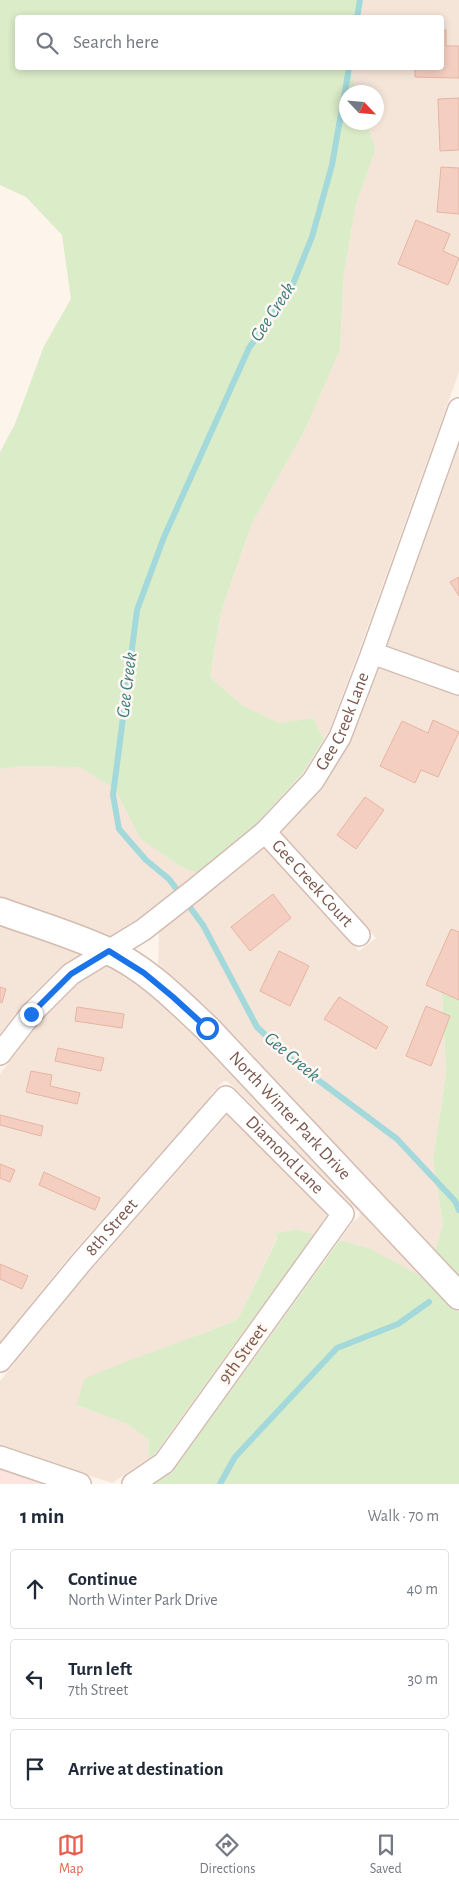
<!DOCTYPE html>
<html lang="en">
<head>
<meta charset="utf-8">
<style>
	:root { --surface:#fff; --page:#f2f2f3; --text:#1f2937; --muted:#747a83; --line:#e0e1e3; --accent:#ea5d4e }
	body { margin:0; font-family:"Alegreya Sans",sans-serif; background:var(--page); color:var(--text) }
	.compass { position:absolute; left:339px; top:85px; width:45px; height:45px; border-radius:50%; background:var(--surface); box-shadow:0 2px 8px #0003; rotate:116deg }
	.stop { position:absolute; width:15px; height:15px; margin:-11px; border:4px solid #1a73e8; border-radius:50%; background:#fff }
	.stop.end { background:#1a73e8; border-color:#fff; box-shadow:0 1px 5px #0008 }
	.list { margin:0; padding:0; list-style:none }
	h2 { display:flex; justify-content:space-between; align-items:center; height:65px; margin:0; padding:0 20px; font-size:21px }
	h2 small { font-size:16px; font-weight:400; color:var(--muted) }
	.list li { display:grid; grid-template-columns:32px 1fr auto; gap:15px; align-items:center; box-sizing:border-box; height:80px; margin:0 10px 10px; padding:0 10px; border:1px solid var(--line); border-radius:5px }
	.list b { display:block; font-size:19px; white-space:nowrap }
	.list p { margin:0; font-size:16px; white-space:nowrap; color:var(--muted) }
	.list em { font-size:16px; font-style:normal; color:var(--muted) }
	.icon { flex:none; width:28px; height:28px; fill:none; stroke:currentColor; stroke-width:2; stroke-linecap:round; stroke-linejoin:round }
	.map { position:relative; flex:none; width:459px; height:1484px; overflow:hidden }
	.search { position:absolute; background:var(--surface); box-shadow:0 2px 8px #0003; left:15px; right:15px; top:15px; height:55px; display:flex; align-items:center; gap:12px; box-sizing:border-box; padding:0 18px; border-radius:5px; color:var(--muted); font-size:19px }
	.sheet { height:335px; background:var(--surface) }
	nav { display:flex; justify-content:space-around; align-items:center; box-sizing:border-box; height:70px; border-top:1px solid var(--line); background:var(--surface); font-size:14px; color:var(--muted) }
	nav a { display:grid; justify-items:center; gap:2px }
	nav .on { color:var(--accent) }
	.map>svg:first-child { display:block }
	.residential { fill:#f5e5d9 }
	.commercial { fill:#fde4df }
	.green { fill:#dbecc8 }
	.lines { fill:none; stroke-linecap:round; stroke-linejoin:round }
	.stream { stroke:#a3d9db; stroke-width:6 }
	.building { fill:#f4cfc1; stroke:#e7b3a1 }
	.minor-casing { stroke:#d3bcb2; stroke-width:24 }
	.tertiary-casing { stroke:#d3bcb2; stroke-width:29 }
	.minor { stroke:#fff; stroke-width:21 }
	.tertiary { stroke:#fff; stroke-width:26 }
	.route { stroke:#1a73e8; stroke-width:6 }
	.labels { text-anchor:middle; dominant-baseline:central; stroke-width:5; stroke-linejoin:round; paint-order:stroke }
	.street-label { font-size:18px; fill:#7a574c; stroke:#fff8f2 }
	.water-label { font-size:19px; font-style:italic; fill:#3e7c7f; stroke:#fff8f2 }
</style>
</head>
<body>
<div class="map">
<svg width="459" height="1484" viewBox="0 0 459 1484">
	<rect width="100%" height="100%" fill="#fdf4eb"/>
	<!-- residential -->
	<path class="residential" d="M358 0H459V372L360 648 329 731 324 739 313 718 279 723 242 705 210 677 221 612 252 523 304 432 340 350 344 273 356 204 376 149 367 123 376 122V92H357L349 68H442V18L355 17Z
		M459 446V672L387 647Z
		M380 667 459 696V983L442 992 446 1073 433 1159 443 1225 434 1253 158 970 159 932 264 848 359 951 376 938 281 833 322 788 350 743Z
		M18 766 79 767 115 789 141 838 178 865 196 873 135 921 108 938 0 899V769Z
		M0 922 83 953 62 966 21 1006 0 1034Z
		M110 964 137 981 198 1035 426 1277 424 1281 369 1248 340 1240 353 1222 360 1216 359 1214 360 1212 351 1206 243 1096 227 1081H224L210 1095 211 1096 69 1257 0 1342V1074L41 1021 80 982Z
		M228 1114 328 1214 314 1234 296 1229 276 1233 277 1238 238 1319 182 1341 77 1405 127 1424 149 1440 148 1459 112 1483 0 1446V1381L89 1272Z"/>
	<!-- commercial -->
	<path class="commercial" d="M0 1469 46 1484H0Z"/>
	<!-- green -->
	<path class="green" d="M0 0H358L355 17 18 18V68H349L357 92H346V122L367 123 376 149 356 204 344 273 340 350 304 432 252 523 221 612 210 677 242 705 279 723 313 718 324 739 303 773 256 824 196 873 178 865 140 838 115 789 79 767 18 766 0 769V452L15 424 44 346 71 299 62 235 26 197 0 185Z
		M459 983V1280L434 1253 443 1225 433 1159 446 1073 442 992Z
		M296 1229 314 1234 155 1454 148 1459 149 1440 127 1424 77 1405 84 1379C135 1357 187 1340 238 1319L277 1239 276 1233Z
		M340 1240 369 1248 422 1277 424 1281 426 1277 459 1312V1484H154L172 1472Z"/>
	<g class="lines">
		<!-- stream -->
		<path class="stream" d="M357 18 360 0
			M349 68 332 165 312 237 291 289 249 348 164 537 137 610 113 795 119 829 146 860 169 879 203 925 257 1027 294 1062 397 1139 455 1201 459 1210
			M220 1484 235 1457 337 1348 398 1324 429 1302"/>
	</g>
	<!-- building -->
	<path class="building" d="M442 30H446V46H459V78L415 77V68H442Z
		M459 98V150L440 151 438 99Z
		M441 167 459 168V214L437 212Z
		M416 220 450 234 443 251 459 258 448 285 398 264Z
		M459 577V596L450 582Z
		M433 720 459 732 438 777 421 770 415 783 380 766 402 721 428 733Z
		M365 797 384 810 356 849 337 835Z
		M273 894 291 918 250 951 231 927Z
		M451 929 459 932V1000L426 985Z
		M279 951 309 966 290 1006 260 991Z
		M0 987 6 989 2 1003 0 1002Z
		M339 997 388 1027 376 1049 324 1019Z
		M426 1006 450 1016 431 1066 406 1056Z
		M77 1007 124 1014 122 1028 75 1021Z
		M58 1048 104 1058 101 1071 55 1061Z
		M31 1071 52 1075 50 1086 80 1093 77 1104 26 1092Z
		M0 1115 43 1126 41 1136 0 1125Z
		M0 1164 15 1170 10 1182 0 1178Z
		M44 1172 100 1198 95 1210 39 1185Z
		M0 1264 28 1276 22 1289 0 1279Z"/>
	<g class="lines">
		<!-- minor casing -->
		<g class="minor-casing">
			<g id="minor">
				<path d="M372 653 459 684"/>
				<path id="s1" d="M265 832 359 935"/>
				<path id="s2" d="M0 1054 31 1014 71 974 143 930 194 890 265 832 313 781 340 737 372 653 459 409"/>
				<path id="s3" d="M0 1361 79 1265 226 1097 343 1214 164 1463 133 1484"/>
				<path d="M0 1457 80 1484"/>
			</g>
		</g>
		<!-- tertiary casing -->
		<g class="tertiary-casing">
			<g id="tertiary">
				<path id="s4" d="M0 911C36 924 73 935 108 951 146 968 177 1000 207 1028L459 1296"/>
			</g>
		</g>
		<!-- minor -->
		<use href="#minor" class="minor"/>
		<!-- tertiary -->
		<use href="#tertiary" class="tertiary"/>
	</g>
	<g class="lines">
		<!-- route -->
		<path class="route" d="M31 1014 71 974 109 951 144 973 173 997 207 1028"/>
	</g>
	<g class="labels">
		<!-- street labels -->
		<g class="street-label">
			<text stroke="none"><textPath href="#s2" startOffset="485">Gee Creek Lane</textPath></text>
			<text stroke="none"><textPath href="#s1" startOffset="70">Gee Creek Court</textPath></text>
			<text stroke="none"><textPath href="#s4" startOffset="362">North Winter Park Drive</textPath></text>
			<text stroke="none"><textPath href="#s3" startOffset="430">Diamond Lane</textPath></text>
			<text stroke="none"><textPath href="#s3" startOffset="174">8th Street</textPath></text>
			<text transform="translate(243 1354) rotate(-54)">9th Street</text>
		</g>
		<!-- water labels -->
		<g class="water-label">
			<text transform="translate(273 312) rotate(-57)">Gee Creek</text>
			<text transform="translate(127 685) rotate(-83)">Gee Creek</text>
			<text transform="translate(292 1057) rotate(40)">Gee Creek</text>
		</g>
	</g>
</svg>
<svg class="compass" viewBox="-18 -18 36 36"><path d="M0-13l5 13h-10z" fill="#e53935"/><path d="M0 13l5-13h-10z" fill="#747a83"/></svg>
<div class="stop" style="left:207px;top:1028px"></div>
<div class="stop end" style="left:31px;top:1014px"></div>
<div class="search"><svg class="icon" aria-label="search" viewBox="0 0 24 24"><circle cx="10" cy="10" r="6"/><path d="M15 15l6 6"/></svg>Search here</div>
</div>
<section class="sheet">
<h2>1 min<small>Walk · 70 m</small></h2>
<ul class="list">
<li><svg class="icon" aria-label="ahead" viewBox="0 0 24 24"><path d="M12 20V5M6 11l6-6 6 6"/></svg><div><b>Continue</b><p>North Winter Park Drive</p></div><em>40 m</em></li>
<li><svg class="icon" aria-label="left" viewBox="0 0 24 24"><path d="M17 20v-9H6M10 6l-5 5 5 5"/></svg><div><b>Turn left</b><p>7th Street</p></div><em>30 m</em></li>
<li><svg class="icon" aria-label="arrive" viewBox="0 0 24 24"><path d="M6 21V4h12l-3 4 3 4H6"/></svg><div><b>Arrive at destination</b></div></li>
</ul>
</section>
<nav>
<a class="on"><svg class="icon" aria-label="map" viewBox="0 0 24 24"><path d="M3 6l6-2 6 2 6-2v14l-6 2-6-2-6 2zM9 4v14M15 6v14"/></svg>Map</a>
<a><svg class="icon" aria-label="directions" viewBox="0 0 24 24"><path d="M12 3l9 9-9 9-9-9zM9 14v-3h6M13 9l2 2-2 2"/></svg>Directions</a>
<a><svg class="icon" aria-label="saved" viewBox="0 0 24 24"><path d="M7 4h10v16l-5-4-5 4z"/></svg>Saved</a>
</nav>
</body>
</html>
